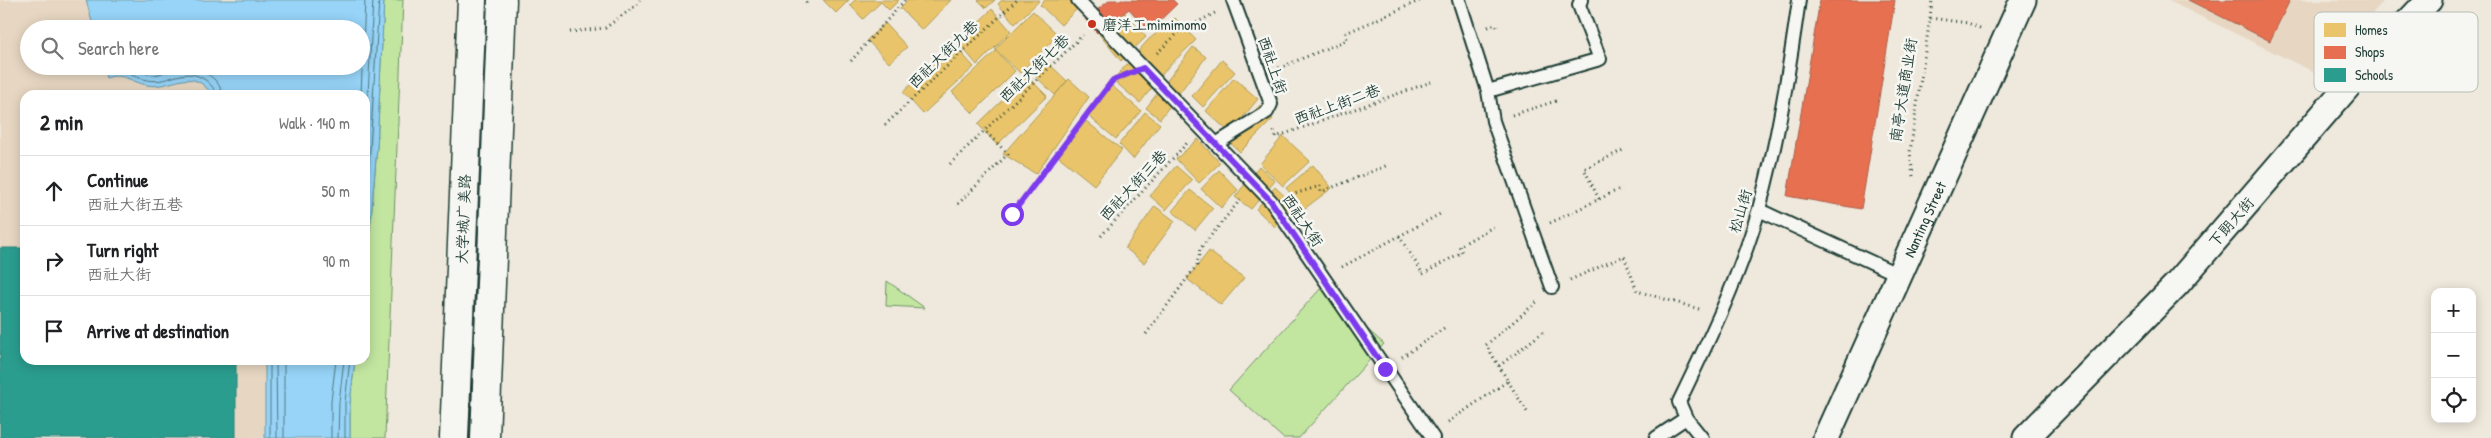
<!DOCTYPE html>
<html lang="en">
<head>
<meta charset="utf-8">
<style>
	:root { --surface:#fff; --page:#f2f2f2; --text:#202124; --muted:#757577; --line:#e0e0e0 }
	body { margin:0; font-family:"Patrick Hand","LXGW WenKai TC",sans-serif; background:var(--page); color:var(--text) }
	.controls { position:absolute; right:15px; bottom:15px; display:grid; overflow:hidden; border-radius:10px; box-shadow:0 2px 12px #0003 }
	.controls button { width:45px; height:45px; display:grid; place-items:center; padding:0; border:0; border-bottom:1px solid var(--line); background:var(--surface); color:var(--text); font:25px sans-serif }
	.stop { position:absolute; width:15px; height:15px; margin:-11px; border:4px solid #7c3aed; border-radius:50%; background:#fff }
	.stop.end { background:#7c3aed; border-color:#fff; box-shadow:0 1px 5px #0008 }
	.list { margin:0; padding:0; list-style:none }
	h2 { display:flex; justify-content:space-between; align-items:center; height:65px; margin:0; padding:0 20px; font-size:21px }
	h2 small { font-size:16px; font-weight:400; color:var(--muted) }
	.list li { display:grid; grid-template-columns:32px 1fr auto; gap:15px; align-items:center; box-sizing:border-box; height:70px; padding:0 20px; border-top:1px solid var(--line) }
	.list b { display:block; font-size:19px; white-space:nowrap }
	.list p { margin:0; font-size:16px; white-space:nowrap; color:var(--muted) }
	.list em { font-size:16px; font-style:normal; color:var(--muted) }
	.icon { flex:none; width:28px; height:28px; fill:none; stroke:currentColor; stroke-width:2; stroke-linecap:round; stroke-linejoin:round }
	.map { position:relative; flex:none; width:2491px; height:438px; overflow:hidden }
	.search { position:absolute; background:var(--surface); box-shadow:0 2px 12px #0003; left:20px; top:20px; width:350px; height:55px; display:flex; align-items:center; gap:12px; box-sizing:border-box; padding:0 18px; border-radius:28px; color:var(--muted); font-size:19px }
	.panel { position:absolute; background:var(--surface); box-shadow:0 2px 12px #0003; left:20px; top:90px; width:350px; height:275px; border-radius:15px }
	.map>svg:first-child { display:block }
	.built { fill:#e7d7c2; fill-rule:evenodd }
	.green { fill:#c2e6a0; stroke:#70926a }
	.water { fill:#97d4f8; stroke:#6798aa }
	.homes { fill:#e9c46a; stroke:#ac9c5a }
	.shops { fill:#e76f51; stroke:#ab6048 }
	.schools { fill:#2a9d8f; stroke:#278074 }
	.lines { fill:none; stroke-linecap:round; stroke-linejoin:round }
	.shore { stroke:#4f7982; stroke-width:1 }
	.lane-casing { stroke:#1f3d34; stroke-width:16 }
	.street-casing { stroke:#1f3d34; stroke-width:29 }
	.secondary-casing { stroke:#1f3d34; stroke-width:31 }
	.path { stroke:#1f3d34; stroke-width:3; stroke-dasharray:1 4; stroke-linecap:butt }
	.lane { stroke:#f6f6f2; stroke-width:12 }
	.street { stroke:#f6f6f2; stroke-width:25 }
	.secondary { stroke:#f6f6f2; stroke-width:28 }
	.route { stroke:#7c3aed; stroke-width:6 }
	.poi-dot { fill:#c8321e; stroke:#f6f6f2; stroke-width:2 }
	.labels { text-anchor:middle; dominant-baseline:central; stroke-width:5; stroke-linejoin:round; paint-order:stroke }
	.poi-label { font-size:15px; fill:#1f3d34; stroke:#f6f6f2; text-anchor:start }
	.street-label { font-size:15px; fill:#1f3d34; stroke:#f6f6f2 }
	.key { fill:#f6f6f2; stroke:#b6beb9; stroke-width:1 }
	.key-label { font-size:14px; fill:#1f3d34 }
</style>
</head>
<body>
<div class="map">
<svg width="2491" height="438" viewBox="0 0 2491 438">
	<rect width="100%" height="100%" fill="#efe8dc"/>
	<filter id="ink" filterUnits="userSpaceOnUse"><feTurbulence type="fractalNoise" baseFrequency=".02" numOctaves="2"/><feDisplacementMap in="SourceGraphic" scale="10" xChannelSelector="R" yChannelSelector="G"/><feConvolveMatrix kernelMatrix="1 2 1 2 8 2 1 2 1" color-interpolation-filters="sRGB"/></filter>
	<g filter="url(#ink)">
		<!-- built -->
		<path class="built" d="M0 0H403L385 438H0ZM29 29H361V66H29ZM25 95H365V360H25Z
			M2167 0H2384L2320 75Z"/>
		<!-- green -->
		<path class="green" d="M384 0H403L385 438H350V403L355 360H365V289L377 147Z
			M887 281 925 308 886 306Z
			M1321 288 1384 344 1299 438H1283L1229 390Z"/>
		<!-- water -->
		<path class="water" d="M86 0H384L377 147 365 289V95H212C192 64 172 90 147 85 131 82 123 72 106 78L103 66H361V29H94Z
			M265 360H355L350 403V438H265Z"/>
		<!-- homes -->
		<path class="homes" d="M823 0H849L836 13Z
			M855 0H899L889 10 881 2 863 19 850 5Z
			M908 0H951L922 30 900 8Z
			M978 0H995L986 8Z
			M1002 0H1040L1015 24 998 4Z
			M1045 0H1086L1061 25 1040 5Z
			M992 9 1011 31 977 65 958 42Z
			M1033 11 1058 35 1020 73 995 49Z
			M1125 13 1146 37 1121 61 1099 34Z
			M1175 18 1196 40 1168 67 1140 103 1113 80 1148 40Z
			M885 23 907 47 889 63 867 40Z
			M954 45 974 67 923 114 903 92Z
			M1193 47 1206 57 1160 119 1146 108Z
			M996 51 1015 71 973 113 952 92Z
			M1044 59 1067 81 1055 95 1031 72Z
			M1222 60 1235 72 1203 107 1192 96Z
			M1027 76 1047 96 997 145 978 124Z
			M1234 78 1258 99 1230 133 1206 111Z
			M1069 79 1089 97 1036 174 1003 154Z
			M1111 85 1141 111 1116 139 1087 115Z
			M1260 105 1273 119 1240 152 1228 141Z
			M1145 112 1160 124 1133 159 1119 144Z
			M1086 121 1122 150 1094 185 1058 156Z
			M1283 136 1310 161 1283 186 1260 164Z
			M1198 139 1220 163 1199 183 1176 159Z
			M1313 165 1332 188 1304 209 1286 188Z
			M1176 166 1192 180 1166 210 1150 196Z
			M1259 166 1275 181 1251 209 1235 197Z
			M1219 170 1238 190 1221 208 1201 189Z
			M1275 187 1294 205 1275 227 1256 209Z
			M1190 190 1213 208 1195 230 1172 211Z
			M1155 206 1175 221 1144 263 1125 248Z
			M1209 251 1244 278 1221 305 1187 279Z"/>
		<!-- shops -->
		<path class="shops" d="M1110 0H1173L1177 4 1149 31 1129 9 1097 33 1085 19Z
			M1820 0H1895L1861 209 1787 196Z
			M2188 0H2290L2270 41Z"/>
		<!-- schools -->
		<path class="schools" d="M0 248H25V360H236V438H0Z"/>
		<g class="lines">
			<!-- shore -->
			<path class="shore" d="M108 66 110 71C125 70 134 78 148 80 170 85 185 63 208 82 212 86 215 89 216 95
				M130 66C137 69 145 74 152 75 162 75 170 68 179 68 196 66 221 76 222 95
				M361 95 365 0
				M365 152 373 0
				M365 233 379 0
				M270 360V438
				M276 360 277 438
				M284 360V438
				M331 438V401L336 360
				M338 438 339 402 344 360
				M345 438V402L350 360"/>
			<!-- lane casing -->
			<g class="lane-casing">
				<path id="lane" d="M1078 0 1271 201 1433 438
					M1459 0 1488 91 1493 121 1552 287
					M1488 91 1600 59 1579 5 1581 0
					M1216 144 1267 112 1271 104 1233 0
					M1759 210 1899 275
					M1656 438 1686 418
					M1702 438 1686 418 1679 402C1709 340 1740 276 1759 209 1778 141 1789 70 1799 0"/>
			</g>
			<!-- street casing -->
			<g class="street-casing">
				<g id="street">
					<path id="s1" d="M1826 438 2023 0"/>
					<path d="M2026 438 2177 284 2354 79 2429 0"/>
				</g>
			</g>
			<!-- secondary casing -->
			<g class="secondary-casing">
				<path id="secondary" d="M454 438 472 0
					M485 438 502 0"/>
			</g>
			<!-- path -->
			<path class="path" d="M806 3 808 0
				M1930 18 1932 0
				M1488 27 1495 24 1498 28
				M570 32 605 28 638 4 640 0
				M1157 53 1179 32 1215 13
				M851 61 905 0
				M1279 68 1347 40 1346 33 1421 0
				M1512 115 1559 100
				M885 125 1017 0
				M1274 131 1276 137 1431 82
				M950 164 1083 35
				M1913 176 1910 152 1930 18 1968 23 1982 29
				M1291 195 1320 186 1321 192 1388 165
				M1599 199 1584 169 1623 150
				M958 204 1008 154 985 131
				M1012 214 1113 80 1122 77
				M1550 223 1622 188
				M1101 236 1187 143
				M1399 236 1423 274 1462 252 1459 246 1493 227
				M1342 267 1440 214
				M1570 280 1624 256 1637 291 1699 309
				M1146 334 1197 265 1200 249 1240 200
				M1402 357 1447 326
				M1499 366 1543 332
				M1508 381 1529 415
				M1448 422 1508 381 1486 345 1538 301"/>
			<!-- lane -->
			<use href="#lane" class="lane"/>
			<!-- street -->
			<use href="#street" class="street"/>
			<!-- secondary -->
			<use href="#secondary" class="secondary"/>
		</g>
	</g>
	<g class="lines" filter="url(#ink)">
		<!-- route -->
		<path class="route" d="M1012 214 1113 80 1143 68 1271 201 1385 369"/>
	</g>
	<!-- markers -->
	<circle class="poi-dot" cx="1092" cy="24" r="5"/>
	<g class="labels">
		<!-- poi labels -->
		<g class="poi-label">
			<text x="1102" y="24">磨洋工mimimomo</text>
		</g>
		<!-- street labels -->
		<g class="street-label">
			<text transform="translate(943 54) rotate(-44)">西社大街九巷</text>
			<text transform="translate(1273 65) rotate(71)">西社上街</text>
			<text transform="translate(1034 68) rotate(-44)">西社大街七巷</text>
			<text transform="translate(1903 90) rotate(-81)">南亭大道商业街</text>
			<text transform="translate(1337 104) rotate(-20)">西社上街二巷</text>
			<text transform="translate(1133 185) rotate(-47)">西社大街三巷</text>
			<text transform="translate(1740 211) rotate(-73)">松山街</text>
			<text transform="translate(463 219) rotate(-88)">大学城广美路</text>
			<text stroke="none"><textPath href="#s1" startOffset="240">Nanting Street</textPath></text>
			<text transform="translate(1303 220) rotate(56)">西社大街</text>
			<text transform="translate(2231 222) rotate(-49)">下朗大街</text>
		</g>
	</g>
	<!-- legend -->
	<rect x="2314" y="12" width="164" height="80" rx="8" class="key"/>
	<rect x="2324" y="23" width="22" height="14" fill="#e9c46a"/>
	<rect x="2324" y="46" width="22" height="13" fill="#e76f51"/>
	<rect x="2324" y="68" width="22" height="14" fill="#2a9d8f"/>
	<g class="key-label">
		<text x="2355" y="35">Homes</text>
		<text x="2355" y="57">Shops</text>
		<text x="2355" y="80">Schools</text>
	</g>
</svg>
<div class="controls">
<button>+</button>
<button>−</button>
<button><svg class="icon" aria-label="locate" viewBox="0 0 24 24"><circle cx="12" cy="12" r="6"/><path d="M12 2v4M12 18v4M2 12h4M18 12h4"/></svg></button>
</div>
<div class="stop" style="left:1012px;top:214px"></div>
<div class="stop end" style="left:1385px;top:369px"></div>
<div class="search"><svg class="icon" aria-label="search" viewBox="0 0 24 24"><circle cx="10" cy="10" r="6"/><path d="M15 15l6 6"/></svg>Search here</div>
<section class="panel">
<h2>2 min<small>Walk · 140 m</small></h2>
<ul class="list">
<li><svg class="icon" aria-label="ahead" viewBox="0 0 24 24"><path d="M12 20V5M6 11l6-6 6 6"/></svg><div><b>Continue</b><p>西社大街五巷</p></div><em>50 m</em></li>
<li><svg class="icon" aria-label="right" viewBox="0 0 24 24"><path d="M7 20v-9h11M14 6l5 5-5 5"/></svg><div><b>Turn right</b><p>西社大街</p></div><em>90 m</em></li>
<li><svg class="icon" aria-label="arrive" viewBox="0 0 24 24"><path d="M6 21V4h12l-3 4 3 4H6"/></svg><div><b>Arrive at destination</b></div></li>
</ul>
</section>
</div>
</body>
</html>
